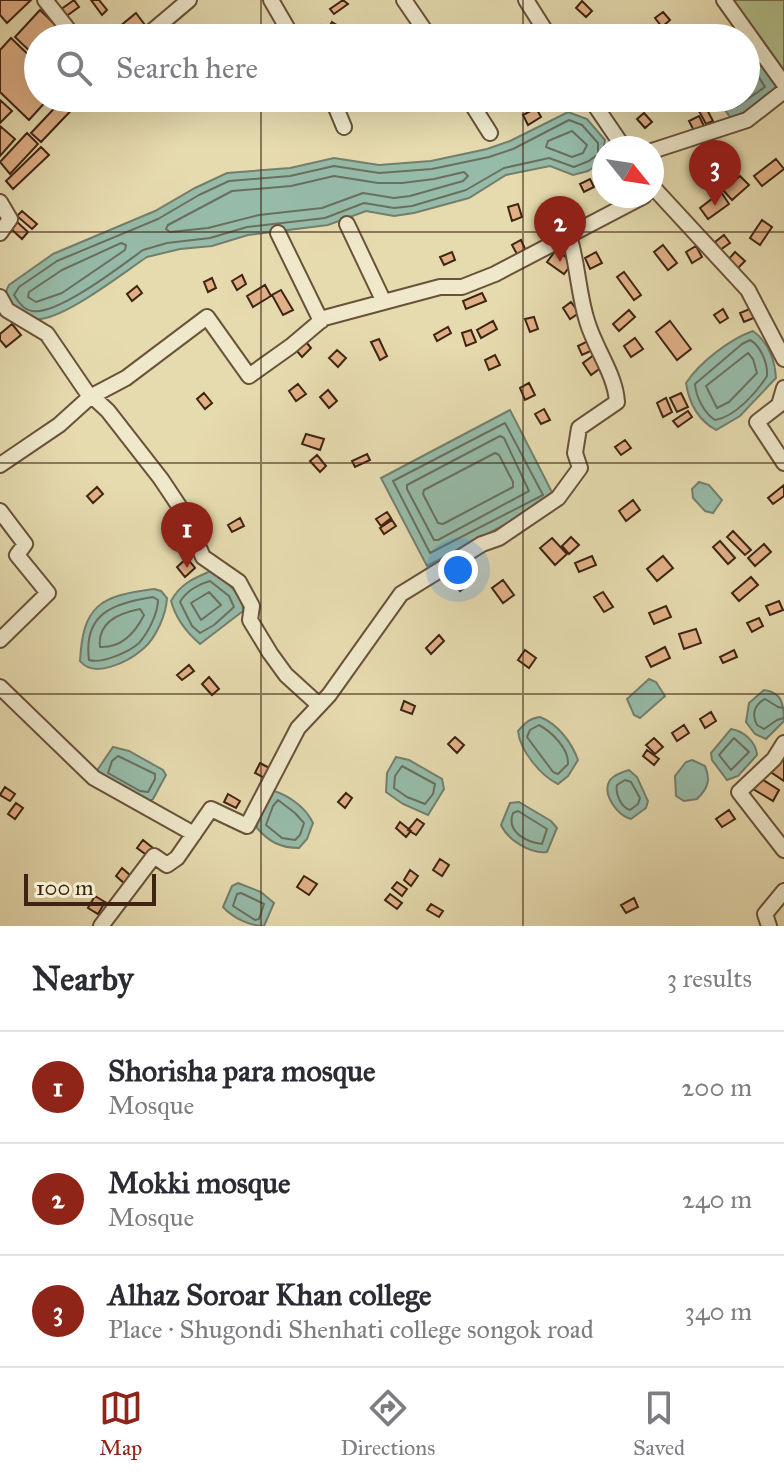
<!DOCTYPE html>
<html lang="en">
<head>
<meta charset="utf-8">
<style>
	:root { --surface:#fff; --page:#f7f7f7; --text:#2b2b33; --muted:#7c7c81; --line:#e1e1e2; --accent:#8f2418 }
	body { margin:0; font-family:"IM FELL Great Primer",serif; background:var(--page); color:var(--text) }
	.compass { position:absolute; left:592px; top:136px; width:72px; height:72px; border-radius:50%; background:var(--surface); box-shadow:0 8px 32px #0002; rotate:120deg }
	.scale { position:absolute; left:24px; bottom:20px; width:132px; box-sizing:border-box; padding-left:8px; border:4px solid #3f2413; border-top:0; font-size:22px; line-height:28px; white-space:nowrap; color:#3f2413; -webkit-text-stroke:6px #efe8cb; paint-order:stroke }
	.you { position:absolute; left:458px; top:570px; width:28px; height:28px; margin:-20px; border:6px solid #fff; border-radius:50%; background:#1a73e8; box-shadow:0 0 0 12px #1a73e833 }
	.badge { display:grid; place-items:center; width:52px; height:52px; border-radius:50%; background:var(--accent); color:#fff; font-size:26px; font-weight:700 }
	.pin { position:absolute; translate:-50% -66px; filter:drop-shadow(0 2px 4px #0008) }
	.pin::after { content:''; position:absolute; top:42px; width:28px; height:24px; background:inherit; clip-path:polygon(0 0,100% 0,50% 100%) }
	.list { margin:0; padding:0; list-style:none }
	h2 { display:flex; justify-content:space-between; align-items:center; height:104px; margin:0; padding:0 32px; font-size:34px }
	h2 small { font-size:26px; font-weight:400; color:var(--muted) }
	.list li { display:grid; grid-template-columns:52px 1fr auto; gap:24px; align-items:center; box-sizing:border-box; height:112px; padding:0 32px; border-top:2px solid var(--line) }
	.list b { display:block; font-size:30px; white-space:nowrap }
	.list p { margin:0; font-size:26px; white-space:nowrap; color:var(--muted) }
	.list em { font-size:26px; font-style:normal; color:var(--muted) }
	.icon { flex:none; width:44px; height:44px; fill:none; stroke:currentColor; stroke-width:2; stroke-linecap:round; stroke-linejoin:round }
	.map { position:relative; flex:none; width:784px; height:926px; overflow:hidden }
	.search { position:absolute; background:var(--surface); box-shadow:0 8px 32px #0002; left:24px; right:24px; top:24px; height:88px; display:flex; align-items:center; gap:20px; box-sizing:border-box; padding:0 28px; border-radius:44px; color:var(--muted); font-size:30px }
	.sheet { height:440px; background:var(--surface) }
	nav { display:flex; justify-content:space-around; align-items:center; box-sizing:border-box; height:112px; border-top:2px solid var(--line); background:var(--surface); font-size:22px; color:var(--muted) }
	nav a { display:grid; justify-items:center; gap:4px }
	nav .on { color:var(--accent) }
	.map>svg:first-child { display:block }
	.green { fill:#b2c18d; stroke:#787250; stroke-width:2 }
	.water { fill:#96bba9; stroke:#737f6d; stroke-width:2 }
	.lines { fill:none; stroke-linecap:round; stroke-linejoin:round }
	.shore { stroke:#6a705e; stroke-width:2 }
	.building { fill:#e1b087; stroke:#3f2413; stroke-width:2 }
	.minor-casing { stroke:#69523a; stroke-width:18 }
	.minor { stroke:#efe8cb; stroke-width:14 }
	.grid { fill:none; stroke:#3f2413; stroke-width:2; stroke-opacity:0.55 }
</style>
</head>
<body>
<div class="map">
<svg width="784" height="926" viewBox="0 0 784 926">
	<rect width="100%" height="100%" fill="#e6dbaf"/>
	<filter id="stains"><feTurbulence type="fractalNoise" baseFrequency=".0025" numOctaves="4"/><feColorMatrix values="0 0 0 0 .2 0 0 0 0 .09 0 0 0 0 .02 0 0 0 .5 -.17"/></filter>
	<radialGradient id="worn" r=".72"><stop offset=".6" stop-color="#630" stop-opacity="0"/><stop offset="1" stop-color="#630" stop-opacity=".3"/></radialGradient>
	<!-- green -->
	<path class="green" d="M733 0H784V78Z"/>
	<!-- water -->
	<path class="water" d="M750 48 779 89 732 120 717 98H746V50Z
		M568 112 587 119 605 140 601 162 588 171 573 175 550 166 506 175 469 198 414 213 394 216 366 211 328 225 248 235 212 246 180 249 147 257C124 272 60 323 34 319 24 318 19 314 13 307 7 299 3 295 9 285L53 254 155 211 195 188 227 173 290 168 334 158 379 165 431 161 487 149 510 141Z
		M753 331C768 342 775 360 776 378L740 416 716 430C698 420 689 403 686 383 700 362 730 339 753 331Z
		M510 410 555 498 427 566 381 478Z
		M699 482 709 485 722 500 713 513 705 511 693 498 692 489Z
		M211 571C225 581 243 593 243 611L200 644C186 632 176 619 171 601 180 584 194 578 211 571Z
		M154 589 161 591 167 598C166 615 156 638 143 649 128 662 94 679 80 661 83 605 100 596 154 589Z
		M649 679 656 682 665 696 640 718 634 715 627 699Z
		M764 690C782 692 784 705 784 721L766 739 755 734 746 722 749 703Z
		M540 717C558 724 572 743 578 760L568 776 558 784C541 776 520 751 518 731 525 723 530 718 540 717Z
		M731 729C744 731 756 742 757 755L738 776 727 780 712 760 711 753Z
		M113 747 129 751 163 770 166 775 153 799 147 803 97 777 98 769Z
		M396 757 409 760 442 779 444 789 428 815 403 804 386 792 387 773Z
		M692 760 705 766C711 780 708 788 697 799L684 801 676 796 675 776 686 762Z
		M629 770 637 777 648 801 646 808 631 819C618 816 601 794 610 780 614 775 622 772 629 770Z
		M274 791C290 796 306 808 313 823L307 839 299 848C281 848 269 842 257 828 257 816 265 798 274 791Z
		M519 802 551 821 557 828 547 852C530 854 508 840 501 825L510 803Z
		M238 883 261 892 274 903 264 926C250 926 233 918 223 907L232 886Z"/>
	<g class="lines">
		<!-- shore -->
		<path class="shore" d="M727 98 732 106 736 107 765 87 746 57
			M569 120 582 125 598 143V154L589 161 574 167 549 158 504 168 466 190 412 206 394 208 364 203 325 218 247 227 210 238 167 243 143 250C122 265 57 316 32 311 24 310 18 302 14 295L19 287 57 261 158 219 199 195 229 181 290 176 334 166 379 173 432 169 489 157 513 149Z
			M572 131 587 145 583 153 572 157 546 147 548 141Z
			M464 172 468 176 463 181 410 196 394 198 363 193 322 208 259 215 208 228 170 232 166 229 168 225 232 191 291 186 334 176 378 183H402L434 179Z
			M121 243 126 245 125 250 62 293 36 302 28 297 29 292 62 270Z
			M750 340C761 346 768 364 767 376 757 392 735 417 715 420 704 413 696 397 695 384L742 344Z
			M748 353 753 359 757 373 729 402 717 408 706 386Z
			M505 423 543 495 430 553 393 481Z
			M500 436 504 438 529 491 438 540H434L407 489V485Z
			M495 453 499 455 513 482V487L443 524 438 523 423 494 424 490Z
			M210 581 229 596 234 607 214 625 200 633 192 626 180 602C186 591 199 584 210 581Z
			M209 592 221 605 201 620 191 603Z
			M153 597 158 600C158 613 148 633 139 643 129 652 102 664 89 660 83 613 114 603 153 597Z
			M140 609 144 615C135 633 121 648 100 647 97 622 119 613 140 609Z
			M784 708 778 707 765 699C755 704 751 714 757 725L764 729 777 720 784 718
			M539 725C552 732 569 749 568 764L558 774 553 772 527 737 530 730Z
			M734 738 749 752 731 770 719 755Z
			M118 756 155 774V779L148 792 140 791 108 773 112 761Z
			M402 766 435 784 433 794 425 804 407 797 394 788 395 776Z
			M625 780 631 782 640 798 638 804 630 810C621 807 615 794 617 785Z
			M278 800 295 813 304 823 300 835 295 840 282 838 266 825 273 806Z
			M518 811 547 829 542 844C526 842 506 832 513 813Z
			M241 893 264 904 259 919 255 920 233 906 237 894Z"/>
	</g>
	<!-- building -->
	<path class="building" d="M0 0H31L7 23 0 15Z
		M74 0 79 7 65 17 60 10Z
		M91 0H99L107 10 102 15Z
		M343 0 348 4 334 14 330 9Z
		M582 1 592 11 586 17 576 8Z
		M40 10 69 38H38V59L15 37Z
		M663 12 670 20 662 27 655 18Z
		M136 13 145 25 127 38 119 27Z
		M332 22 340 27 333 38H326L316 32 321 25 328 29Z
		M11 38 38 64V98H49L29 120 0 92V50Z
		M64 98H83L41 142 31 133Z
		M692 98H701L713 121 706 124Z
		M0 100 12 111 0 123Z
		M536 108 541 117 528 125 523 115Z
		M644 113 652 122 645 128 637 119Z
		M699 116 704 126 694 131 689 121Z
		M0 126 15 139 0 156Z
		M27 133 38 144 10 174 0 162Z
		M41 147 49 155 13 189 6 181Z
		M776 159 784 169 762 186 754 176Z
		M740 176 749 185 732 200 723 190Z
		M590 179 594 187 584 192 580 184Z
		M721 192 729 204 708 219 700 208Z
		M518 204 522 217 512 221 508 207Z
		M22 211 37 224 32 229 17 216Z
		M15 220 28 232 22 239 8 226Z
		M762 220 772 227 760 245 750 238Z
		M559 224 564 234 550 242 544 232Z
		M724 235 730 243 720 250 715 242Z
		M521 240 526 251 518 256 512 245Z
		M663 245 677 263 668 270 654 252Z
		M696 246 702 257 692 263 686 252Z
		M556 250 573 262 564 274 547 262Z
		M452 252 455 260 444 265 440 257Z
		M596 252 602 263 590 269 585 258Z
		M735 252 745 261 737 269 728 260Z
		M624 272 641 295 634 300 617 277Z
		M242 275 246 284 237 290 232 281Z
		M212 278 216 288 208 292 204 282Z
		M265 285 271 296 253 307 247 296Z
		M137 286 142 293 132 301 127 294Z
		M281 290 293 310 283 315 272 295Z
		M482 293 486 301 466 309 463 301Z
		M571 302 579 313 570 319 563 308Z
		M752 308 756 317 744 322 740 313Z
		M723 309 728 318 720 323 714 315Z
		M629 310 635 317 619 331 613 324Z
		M534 317 538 329 530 332 525 319Z
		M493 321 497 329 481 338 477 330Z
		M670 321 691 349 677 360 656 332Z
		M12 324 21 335 6 347 0 340V334Z
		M448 327 451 333 437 341 434 335Z
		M471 330 476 342 466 346 462 333Z
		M635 338 643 349 631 357 624 346Z
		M379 339 387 356 380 360 371 342Z
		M590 340 595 349 582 355 578 346Z
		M306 342 311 348 302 357 296 350Z
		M337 350 346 358 338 367 329 358Z
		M495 355 500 365 489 370 485 360Z
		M594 355 602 367 591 375 583 363Z
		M529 383 535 395 525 400 520 388Z
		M298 384 306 394 296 401 289 391Z
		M328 390 337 401 329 408 320 397Z
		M204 393 212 403 205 409 197 399Z
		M681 393 688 407 677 412 670 398Z
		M666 398 672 412 663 417 657 403Z
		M544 409 550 420 541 424 535 414Z
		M688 411 692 417 678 427 673 421Z
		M306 434 324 439 320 450 302 444Z
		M625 440 631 448 621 455 615 447Z
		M367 454 370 460 355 467 352 461Z
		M317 455 326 466 320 472 310 461Z
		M784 485V496L773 504 768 498Z
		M97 487 103 494 93 503 87 496Z
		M633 500 640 510 626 521 619 511Z
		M387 512 391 518 381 526 376 519Z
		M240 518 244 526 232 532 228 525Z
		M392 520 396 526 384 534 380 528Z
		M733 531 751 550 745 555 727 537Z
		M571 537 579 545 569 554 562 546Z
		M552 538 567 554 555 565 540 548Z
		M720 541 735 558 728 564 713 547Z
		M764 544 771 552 755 566 748 558Z
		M592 556 596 565 579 572 575 563Z
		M663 556 673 568 657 581 647 569Z
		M187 558 195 568 185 577 177 567Z
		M462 574 469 585 460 591 453 580Z
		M751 577 758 585 739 601 732 593Z
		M503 580 514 595 503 603 492 588Z
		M603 592 613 607 604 612 594 597Z
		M779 601 783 610 770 615 766 606Z
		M666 606 671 617 654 624 649 613Z
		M759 618 763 626 752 632 747 623Z
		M696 629 701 643 684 649 679 634Z
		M439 635 444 641 431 654 426 648Z
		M665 647 670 658 651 667 646 657Z
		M525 650 536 658 529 668 518 660Z
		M734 650 737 657 723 663 720 657Z
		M189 665 194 671 182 680 177 675Z
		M209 677 219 689 212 695 202 684Z
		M404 701 415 706 412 714 401 710Z
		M711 712 716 721 705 728 700 719Z
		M684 725 689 733 677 741 672 733Z
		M455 737 464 745 457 753 448 744Z
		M654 738 663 747 655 754 646 745Z
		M784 748V781L769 771Z
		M647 750 659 759 654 765 643 756Z
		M260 763 273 770 268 780 255 773Z
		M760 778 779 790 773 801 753 789Z
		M5 787 15 794 10 801 0 795Z
		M346 793 352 798 345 808 338 802Z
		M228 794 240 801 236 808 224 802Z
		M16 803 23 808 15 819 8 814Z
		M729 810 735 819 722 827 716 819Z
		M417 819 424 824 416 835 408 830Z
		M400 822 411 831 406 837 396 828Z
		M143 840 153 848 148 856 137 848Z
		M440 859 449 865 442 876 433 870Z
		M122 868 131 876 125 884 116 876Z
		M410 870 418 876 411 886 404 880Z
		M304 876 317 884 309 895 297 887Z
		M397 882 407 889 402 896 392 888Z
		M390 894 402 903 397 909 385 900Z
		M95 896 105 902 98 914 88 908Z
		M634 898 638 907 626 913 621 905Z
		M431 904 443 911 439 917 427 910Z"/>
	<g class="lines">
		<!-- minor casing -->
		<g class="minor-casing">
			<path id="minor" d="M45 0 75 38
				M271 0 293 38
				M404 0 430 38
				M526 0 550 38
				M724 0 784 84
				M144 38 189 0
				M332 98 344 127
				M468 98 490 133
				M590 98 624 148
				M652 151 747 120 784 91
				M652 186 748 290 784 359
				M0 202 10 219 0 233
				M347 224 383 300
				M278 233 321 321
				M0 297 7 310 47 334 90 397 126 378 207 317 249 376 291 346 324 318 440 287H462L495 274 644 196
				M784 388 779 405 757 422 784 463
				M92 396 108 411 161 479 185 515 203 557 239 582 252 606 250 620 270 653 286 675 319 705
				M0 465 59 425 90 397
				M0 511 25 544 17 555 48 593 0 640
				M0 687 94 778 194 834
				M784 743 774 759 739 792 784 850
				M101 926 154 856 167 865 177 858 211 809 247 826 298 728 329 695 401 594 482 544 499 538 558 498 580 468 575 453 579 428 617 402C615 373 595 349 587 321 578 293 578 264 569 236
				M769 926 765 914 784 891"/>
		</g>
		<!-- minor -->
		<use href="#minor" class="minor"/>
	</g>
	<!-- grid -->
	<path class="grid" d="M261 0V38M523 0V38M261 98V926M523 98V926M0 232H784M0 463H784M0 694H784"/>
	<rect width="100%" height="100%" filter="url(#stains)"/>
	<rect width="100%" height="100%" fill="url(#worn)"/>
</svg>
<svg class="compass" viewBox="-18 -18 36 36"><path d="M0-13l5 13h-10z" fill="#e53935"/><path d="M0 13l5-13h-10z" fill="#7c7c81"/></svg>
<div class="scale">100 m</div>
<div class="you"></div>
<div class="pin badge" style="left:187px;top:568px">1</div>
<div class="pin badge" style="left:560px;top:262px">2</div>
<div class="pin badge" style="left:715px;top:206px">3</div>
<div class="search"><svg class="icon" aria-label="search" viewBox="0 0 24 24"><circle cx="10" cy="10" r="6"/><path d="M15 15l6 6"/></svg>Search here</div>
</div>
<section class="sheet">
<h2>Nearby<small>3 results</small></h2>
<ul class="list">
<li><span class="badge">1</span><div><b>Shorisha para mosque</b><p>Mosque</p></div><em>200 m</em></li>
<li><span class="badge">2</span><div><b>Mokki mosque</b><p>Mosque</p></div><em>240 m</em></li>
<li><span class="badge">3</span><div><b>Alhaz Soroar Khan college</b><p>Place · Shugondi Shenhati college songok road</p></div><em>340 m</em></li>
</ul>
</section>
<nav>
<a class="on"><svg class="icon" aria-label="map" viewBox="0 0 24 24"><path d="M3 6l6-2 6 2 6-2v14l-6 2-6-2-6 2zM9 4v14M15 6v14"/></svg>Map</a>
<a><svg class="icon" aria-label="directions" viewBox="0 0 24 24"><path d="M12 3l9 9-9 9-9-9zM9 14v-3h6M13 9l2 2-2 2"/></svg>Directions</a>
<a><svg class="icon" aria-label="saved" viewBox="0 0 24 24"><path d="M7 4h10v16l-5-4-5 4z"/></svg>Saved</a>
</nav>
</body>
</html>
